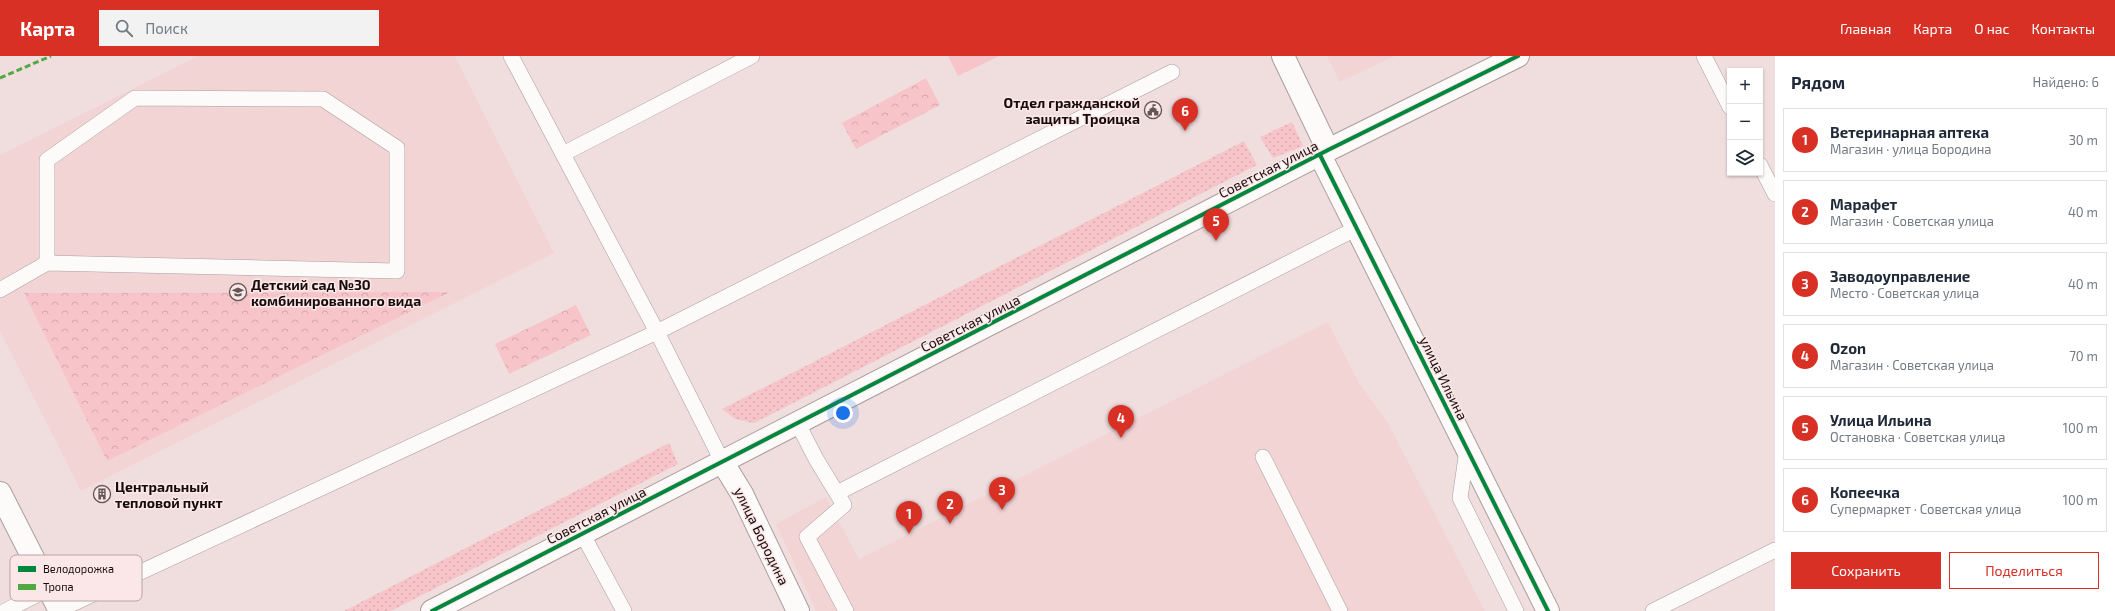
<!DOCTYPE html>
<html lang="ru">
<head>
<meta charset="utf-8">
<style>
	:root { --surface:#fff; --page:#f2f2f3; --text:#1f2937; --muted:#747a83; --line:#e0e1e3; --accent:#d93025 }
	body { margin:0; font-family:"Exo 2",sans-serif; background:var(--page); color:var(--text) }
	.controls { position:absolute; right:12px; top:12px; display:grid; overflow:hidden; border-radius:0px; box-shadow:0 1px 3px #0004 }
	.controls button { width:36px; height:36px; display:grid; place-items:center; padding:0; border:0; border-bottom:1px solid var(--line); background:var(--surface); color:var(--text); font:20px sans-serif }
	.you { position:absolute; left:843px; top:357px; width:14px; height:14px; margin:-10px; border:3px solid #fff; border-radius:50%; background:#1a73e8; box-shadow:0 0 0 6px #1a73e833 }
	.badge { display:grid; place-items:center; width:26px; height:26px; border-radius:50%; background:var(--accent); color:#fff; font-size:13px; font-weight:700 }
	.pin { position:absolute; translate:-50% -33px; filter:drop-shadow(0 1px 2px #0008) }
	.pin::after { content:''; position:absolute; top:21px; width:14px; height:12px; background:inherit; clip-path:polygon(0 0,100% 0,50% 100%) }
	.list { margin:0; padding:0; list-style:none }
	h2 { display:flex; justify-content:space-between; align-items:center; height:52px; margin:0; padding:0 16px; font-size:17px }
	h2 small { font-size:13px; font-weight:400; color:var(--muted) }
	.list li { display:grid; grid-template-columns:26px 1fr auto; gap:12px; align-items:center; box-sizing:border-box; height:64px; margin:0 8px 8px; padding:0 8px; border:1px solid var(--line); border-radius:0px }
	.list b { display:block; font-size:15px; white-space:nowrap }
	.list p { margin:0; font-size:13px; white-space:nowrap; color:var(--muted) }
	.list em { font-size:13px; font-style:normal; color:var(--muted) }
	.actions { display:flex; gap:8px; padding:12px 16px }
	.actions a { flex:1; padding:9px 0; border:1px solid var(--accent); border-radius:0px; text-align:center; font-size:14px; color:var(--accent) }
	.actions .main { background:var(--accent); color:#fff }
	.icon { flex:none; width:22px; height:22px; fill:none; stroke:currentColor; stroke-width:2; stroke-linecap:round; stroke-linejoin:round }
	.map { position:relative; flex:none; width:1775px; height:555px; overflow:hidden }
	header { display:flex; align-items:center; gap:24px; box-sizing:border-box; height:56px; padding:0 20px; background:var(--accent); color:#fff }
	header strong { font-size:19px }
	nav { display:flex; gap:22px; margin-inline-start:auto; font-size:14px }
	.search { width:280px; height:36px; background:var(--page); display:flex; align-items:center; gap:10px; box-sizing:border-box; padding:0 14px; border-radius:0px; color:var(--muted); font-size:15px }
	main { display:flex }
	aside { flex:1; background:var(--surface) }
	.map>svg:first-child { display:block }
	.built { fill:#f3d4d5 }
	.grass { fill:url(#grass-dots) }
	.park { fill:url(#park-crowns) }
	.pitch { fill:#f7c5c9 }
	.lines { fill:none; stroke-linecap:round; stroke-linejoin:round }
	.service-casing { stroke:#ab9d9e; stroke-width:16 }
	.minor-casing { stroke:#ab9d9e; stroke-width:24 }
	.tertiary-casing { stroke:#ab9d9e; stroke-width:24 }
	.service { stroke:#fdfafa; stroke-width:15 }
	.minor { stroke:#fdfafa; stroke-width:22 }
	.tertiary { stroke:#fdfafa; stroke-width:22 }
	.quiet { stroke:#52a841; stroke-width:3; stroke-dasharray:6 3; stroke-linecap:butt }
	.cycleway-casing { stroke:#fce7e8; stroke-width:6 }
	.cycleway { stroke:#00873e; stroke-width:4 }
	.labels { text-anchor:middle; dominant-baseline:central; stroke-width:3; stroke-linejoin:round; paint-order:stroke }
	.poi-label { font-size:14px; font-weight:bold; fill:#170c0d; stroke:#fce7e8; text-anchor:start }
	.street-label { font-size:14px; fill:#170c0d; stroke:#fce7e8 }
	.key { fill:#fce7e8; stroke:#b7a5a6; stroke-width:1 }
	.key-label { font-size:11px; fill:#170c0d }
</style>
</head>
<body>
<header>
<strong>Карта</strong>
<div class="search"><svg class="icon" aria-label="search" viewBox="0 0 24 24"><circle cx="10" cy="10" r="6"/><path d="M15 15l6 6"/></svg>Поиск</div>
<nav><a>Главная</a><a>Карта</a><a>О нас</a><a>Контакты</a></nav>
</header>
<main>
<div class="map">
<svg width="1775" height="555" viewBox="0 0 1775 555">
	<defs>
		<pattern id="grass-dots" width="8" height="8" patternUnits="userSpaceOnUse"><rect width="8" height="8" fill="#f7c5c9"/><path d="M2 2h.1M6 6h.1" fill="none" stroke="#d3a8ab" stroke-width="1.8" stroke-linecap="round"/></pattern>
		<pattern id="park-crowns" width="20" height="18" patternUnits="userSpaceOnUse"><rect width="20" height="18" fill="#f7c5c9"/><path d="M2 6a3 3 0 1 1 6 0M12 15a3 3 0 1 1 6 0" fill="none" stroke="#d3a8ab"/></pattern>
	</defs>
	<rect width="100%" height="100%" fill="#f0dedf"/>
	<!-- built -->
	<path class="built" d="M198 0H455L554 197 81 435 0 275V99Z
		M1327 0H1395L1340 26Z
		M1328 266 1359 327 1388 367 1485 555H816L776 468 826 441 859 503Z"/>
	<!-- grass -->
	<path class="grass" d="M1292 66 1303 90 1273 102 1260 81Z
		M1244 85 1257 109 754 367 735 363 722 353Z
		M669 387 678 408 391 555H344Z"/>
	<!-- park -->
	<path class="park" d="M926 22 940 49 856 93 842 67Z
		M450 236 107 405 24 237Z
		M576 249 591 279 509 318 495 288Z"/>
	<!-- pitch -->
	<path class="pitch" d="M948 0H999L958 20Z"/>
	<g class="lines">
		<!-- service casing -->
		<g class="service-casing">
			<path id="service" d="M511 0 657 276 723 407
				M1704 0 1730 51
				M563 98 752 0
				M1760 109 1775 138
				M0 234 47 207 397 215V92L323 43 135 42 47 104V207
				M798 368 816 403 844 449 807 481 846 555
				M1467 394 1460 442 1516 555
				M1263 401 1340 555
				M837 437 1357 172
				M583 479 624 555
				M59 554 657 276 1172 16
				M5 555 48 533
				M1653 555 1775 494"/>
		</g>
		<!-- minor casing -->
		<g class="minor-casing">
			<path id="minor" d="M1283 0 1328 94
				M1320 99 1548 555
				M723 407 742 438 798 555
				M0 437 60 555"/>
		</g>
		<!-- tertiary casing -->
		<g class="tertiary-casing">
			<path id="tertiary" d="M432 555 1328 94 1518 0"/>
		</g>
		<!-- service -->
		<use href="#service" class="service"/>
		<!-- minor -->
		<use href="#minor" class="minor"/>
		<!-- tertiary -->
		<use href="#tertiary" class="tertiary"/>
		<!-- quiet -->
		<path class="quiet" d="M0 22 51 0"/>
		<!-- cycleway casing -->
		<g class="cycleway-casing">
			<path id="cycleway" d="M1320 99 1548 555
				M432 555 1328 94 1518 0"/>
		</g>
		<!-- cycleway -->
		<use href="#cycleway" class="cycleway"/>
	</g>
	<!-- icons -->
	<defs>
		<g id="civic-ring" transform="scale(0.9)"><circle r="9.5" fill="#fce7e8" stroke="#635656" stroke-width="1.5"/><path d="M-.6-6.5H3V-4.5H.6V-3L4-1V1h2V6H-6V1h2V-1L-.6-3ZM-1.2 2.5V6h2.4V2.5Z" fill="#635656"/></g>
		<g id="school-ring" transform="scale(0.9)"><circle r="9.5" fill="#fce7e8" stroke="#635656" stroke-width="1.5"/><path d="M0-5L7-2L0 1L-7-2ZM-4 1L0 2.5L4 1V4Q0 6-4 4Z" fill="#635656"/></g>
		<g id="building-ring" transform="scale(0.9)"><circle r="9.5" fill="#fce7e8" stroke="#635656" stroke-width="1.5"/><path d="M-4-6H4V6H1V3H-1V6H-4ZM-2.5-4.3h1.7v1.8h-1.7ZM.8-4.3h1.7v1.8H.8ZM-2.5-1h1.7V.8h-1.7ZM.8-1h1.7V.8H.8Z" fill="#635656"/></g>
	</defs>
	<g fill-rule="evenodd">
		<use href="#civic-ring" x="1153" y="54"/>
		<use href="#school-ring" x="238" y="236"/>
		<use href="#building-ring" x="102" y="438"/>
	</g>
	<g class="labels">
		<!-- poi labels -->
		<g class="poi-label">
			<text x="1140" y="46" text-anchor="end">Отдел гражданской<tspan x="1140" dy="16">защиты Троицка</tspan></text>
			<text x="251" y="228">Детский сад №30<tspan x="251" dy="16">комбинированного вида</tspan></text>
			<text x="115" y="430">Центральный<tspan x="115" dy="16">тепловой пункт</tspan></text>
		</g>
		<!-- street labels -->
		<g class="street-label">
			<text transform="translate(1268 113) rotate(-27)">Советская улица</text>
			<text transform="translate(970 267) rotate(-27)">Советская улица</text>
			<text transform="translate(1444 322) rotate(64)">улица Ильина</text>
			<text transform="translate(596 459) rotate(-27)">Советская улица</text>
			<text transform="translate(762 480) rotate(64)">улица Бородина</text>
		</g>
	</g>
	<!-- legend -->
	<rect x="10" y="499" width="132" height="46" rx="6" class="key"/>
	<rect x="18" y="510" width="18" height="6" fill="#00873e"/>
	<rect x="18" y="528" width="18" height="6" fill="#52a841"/>
	<g class="key-label">
		<text x="43" y="517">Велодорожка</text>
		<text x="43" y="535">Тропа</text>
	</g>
</svg>
<div class="controls">
<button>+</button>
<button>−</button>
<button><svg class="icon" aria-label="layers" viewBox="0 0 24 24"><path d="M12 4l9 5-9 5-9-5zM3 14l9 5 9-5"/></svg></button>
</div>
<div class="you"></div>
<div class="pin badge" style="left:909px;top:478px">1</div>
<div class="pin badge" style="left:950px;top:468px">2</div>
<div class="pin badge" style="left:1002px;top:454px">3</div>
<div class="pin badge" style="left:1121px;top:382px">4</div>
<div class="pin badge" style="left:1216px;top:185px">5</div>
<div class="pin badge" style="left:1185px;top:75px">6</div>
</div>
<aside>
<h2>Рядом<small>Найдено: 6</small></h2>
<ul class="list">
<li><span class="badge">1</span><div><b>Ветеринарная аптека</b><p>Магазин · улица Бородина</p></div><em>30 m</em></li>
<li><span class="badge">2</span><div><b>Марафет</b><p>Магазин · Советская улица</p></div><em>40 m</em></li>
<li><span class="badge">3</span><div><b>Заводоуправление</b><p>Место · Советская улица</p></div><em>40 m</em></li>
<li><span class="badge">4</span><div><b>Ozon</b><p>Магазин · Советская улица</p></div><em>70 m</em></li>
<li><span class="badge">5</span><div><b>Улица Ильина</b><p>Остановка · Советская улица</p></div><em>100 m</em></li>
<li><span class="badge">6</span><div><b>Копеечка</b><p>Супермаркет · Советская улица</p></div><em>100 m</em></li>
</ul>
<div class="actions"><a class="main">Сохранить</a><a>Поделиться</a></div>
</aside>
</main>
</body>
</html>
